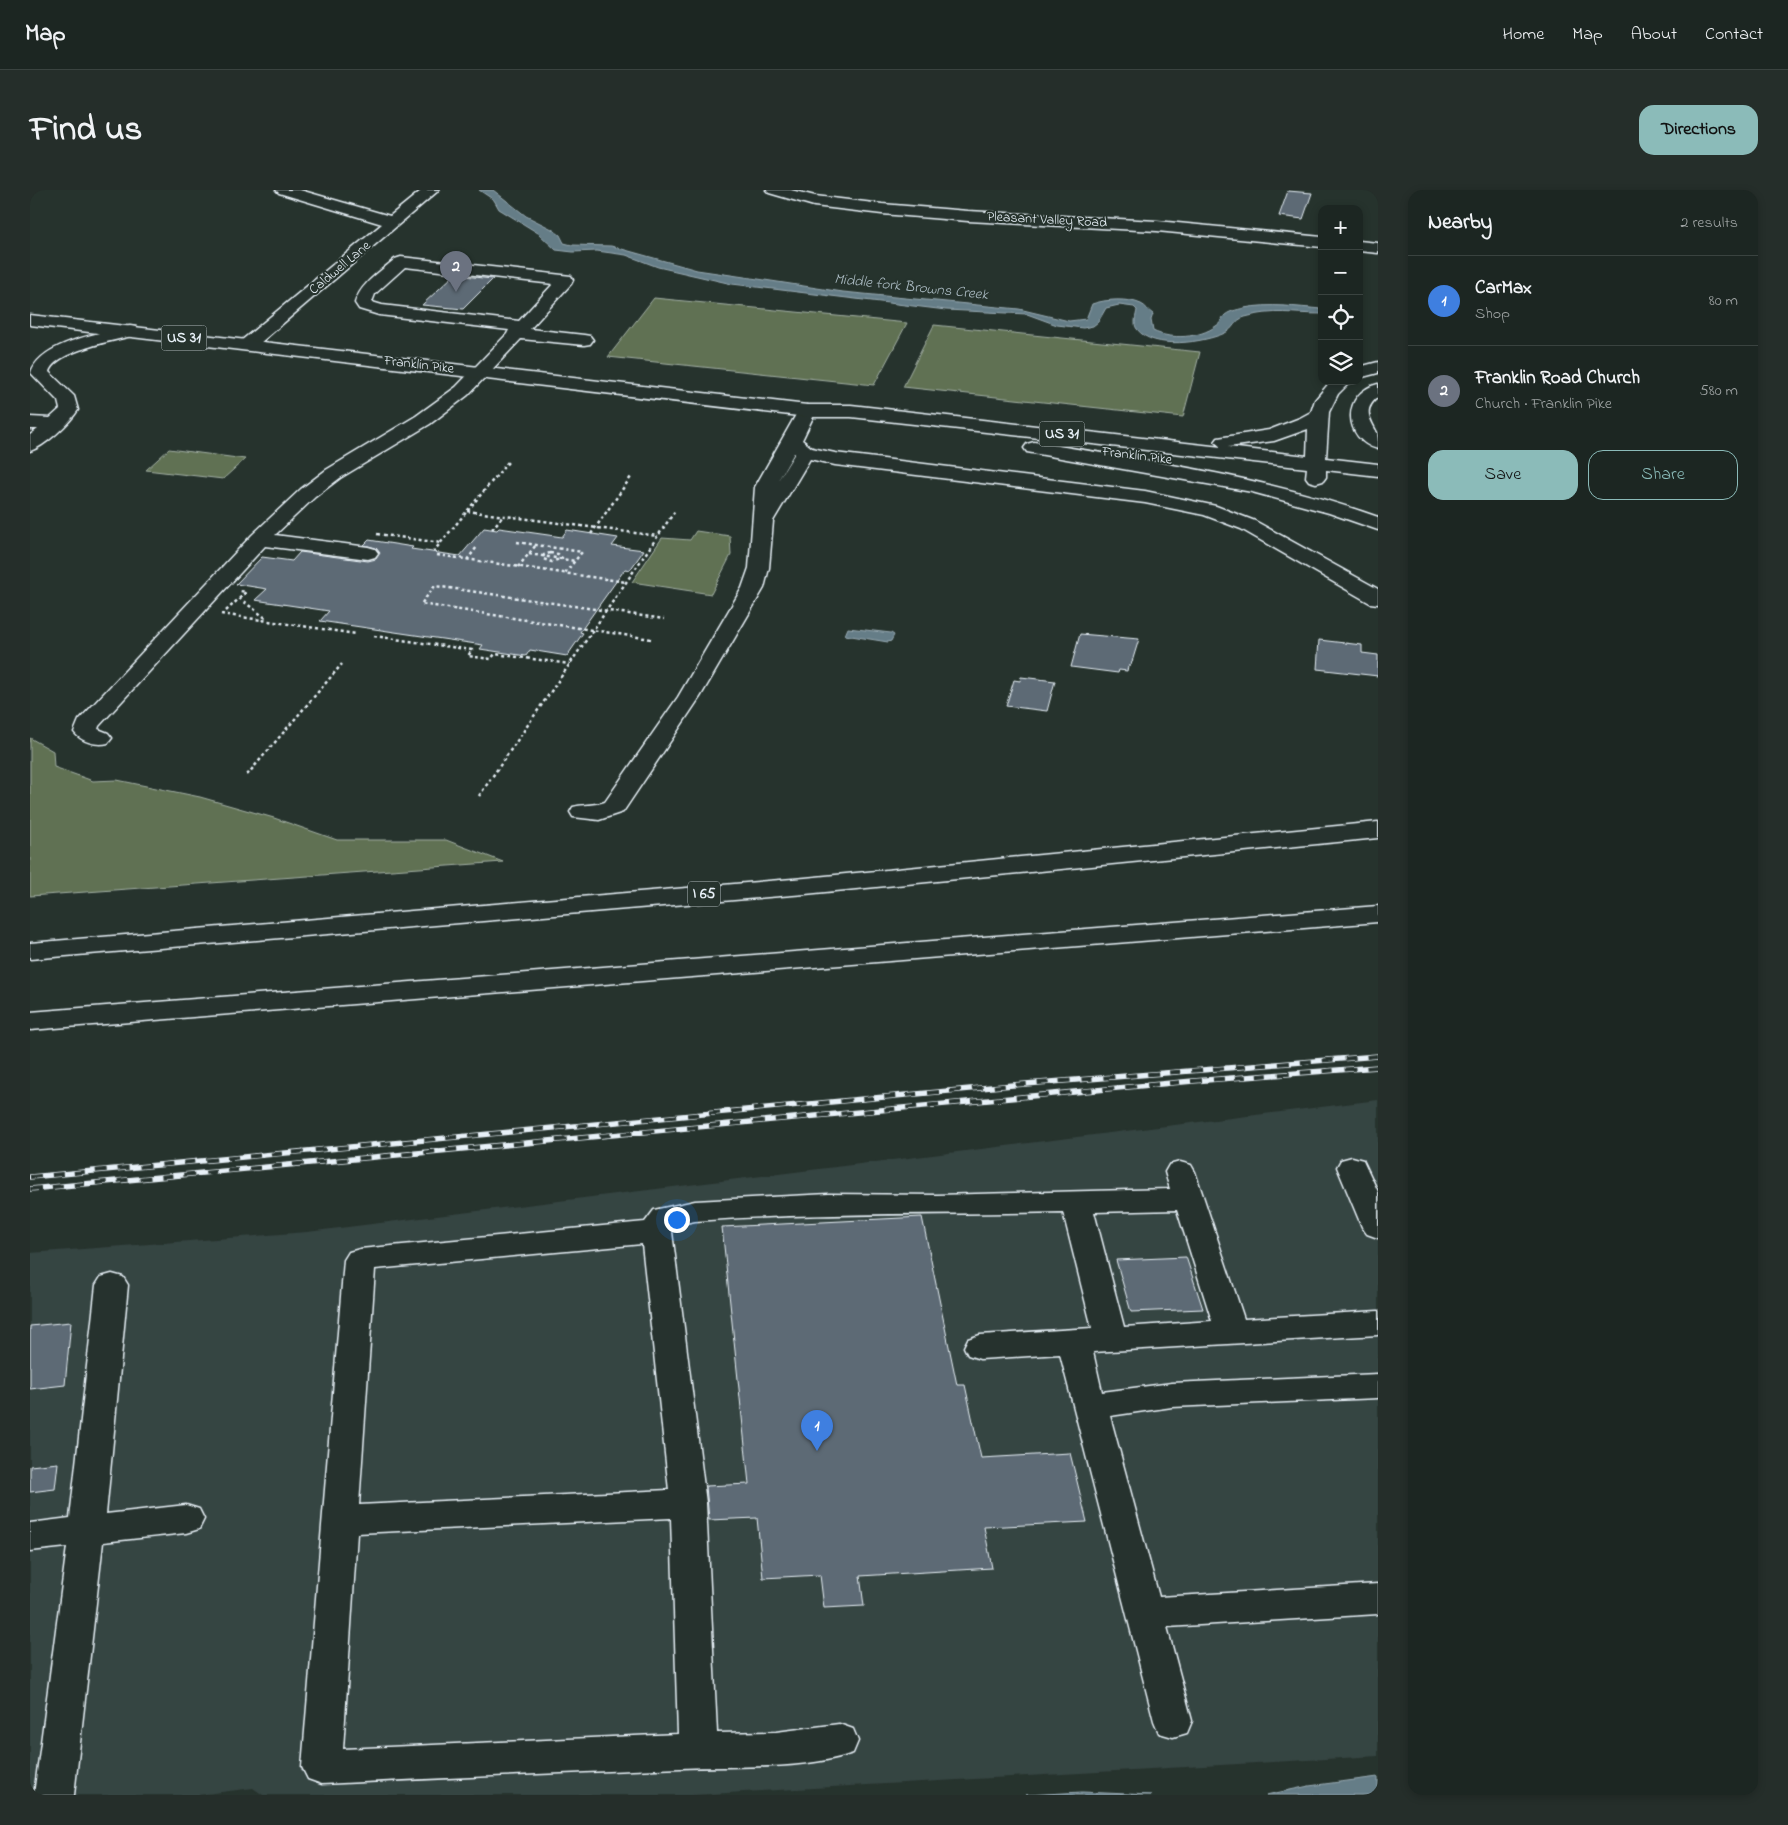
<!DOCTYPE html>
<html lang="en">
<head>
<meta charset="utf-8">
<style>
	:root { --surface:#1c2622; --page:#252e2a; --text:#f1f3f6; --muted:#a0a5a5; --line:#3a4340; --accent:#8bbbb9 }
	body { margin:0; font-family:"Indie Flower",sans-serif; background:var(--page); color:var(--text) }
	.controls { position:absolute; right:15px; top:15px; display:grid; overflow:hidden; border-radius:10px; box-shadow:0 2px 8px #0003 }
	.controls button { width:45px; height:45px; display:grid; place-items:center; padding:0; border:0; border-bottom:1px solid var(--line); background:var(--surface); color:var(--text); font:25px sans-serif }
	.you { position:absolute; left:646px; top:1029px; width:18px; height:18px; margin:-12px; border:4px solid #fff; border-radius:50%; background:#1a73e8; box-shadow:0 0 0 8px #1a73e833 }
	.badge { display:grid; place-items:center; width:32px; height:32px; border-radius:50%; background:var(--accent); color:#fff; font-size:16px; font-weight:700 }
	.pin { position:absolute; translate:-50% -41px; filter:drop-shadow(0 1px 2px #0008) }
	.pin::after { content:''; position:absolute; top:26px; width:18px; height:15px; background:inherit; clip-path:polygon(0 0,100% 0,50% 100%) }
	.list { margin:0; padding:0; list-style:none }
	h2 { display:flex; justify-content:space-between; align-items:center; height:65px; margin:0; padding:0 20px; font-size:21px }
	h2 small { font-size:16px; font-weight:400; color:var(--muted) }
	.list li { display:grid; grid-template-columns:32px 1fr auto; gap:15px; align-items:center; box-sizing:border-box; height:90px; padding:0 20px; border-top:1px solid var(--line) }
	.list b { display:block; font-size:19px; white-space:nowrap }
	.list p { margin:0; font-size:16px; white-space:nowrap; color:var(--muted) }
	.list em { font-size:16px; font-style:normal; color:var(--muted) }
	.actions { display:flex; gap:10px; padding:15px 20px }
	.actions a { flex:1; padding:11px 0; border:1px solid var(--accent); border-radius:15px; text-align:center; font-size:18px; color:var(--accent) }
	.actions .main { background:var(--accent); color:#111 }
	.icon { flex:none; width:28px; height:28px; fill:none; stroke:currentColor; stroke-width:2; stroke-linecap:round; stroke-linejoin:round }
	.map { position:relative; flex:none; width:1348px; height:1605px; overflow:hidden; border-radius:15px }
	header { display:flex; align-items:center; gap:30px; box-sizing:border-box; height:70px; padding:0 25px; background:var(--surface); border-bottom:1px solid var(--line) }
	header strong { font-size:24px }
	nav { display:flex; gap:28px; margin-inline-start:auto; font-size:18px }
	.intro { display:flex; align-items:center; justify-content:space-between; box-sizing:border-box; height:120px; padding:0 30px }
	h1 { margin:0; font-size:35px }
	.button { padding:12px 22px; border-radius:15px; background:var(--accent); color:#111; font-size:18px; font-weight:700 }
	main { display:flex; gap:30px; padding:0 30px }
	aside { flex:1; background:var(--surface); border-radius:15px; box-shadow:0 2px 8px #0003 }
	.map>svg:first-child { display:block }
	.built { fill:#364442 }
	.green { fill:#607153; stroke:#a4b1a6 }
	.water { fill:#657d87; stroke:#99abb4 }
	.building { fill:#5d6a74; stroke:#e8f1f8 }
	.lines { fill:none; stroke-linecap:round; stroke-linejoin:round }
	.minor-casing { stroke:#e8f1f8; stroke-width:3 }
	.major-casing { stroke:#e8f1f8; stroke-width:3 }
	.highway-casing { stroke:#e8f1f8; stroke-width:3 }
	.path { stroke:#e8f1f8; stroke-width:2.5; stroke-dasharray:3 3; stroke-linecap:butt }
	.minor { fill:#26332d; fill-rule:evenodd }
	.major { fill:#26332d; fill-rule:evenodd }
	.highway { fill:#26332d; fill-rule:evenodd }
	.rail-casing { stroke:#e8f1f8; stroke-width:5.5 }
	.rail { stroke:#26332d; stroke-width:4; stroke-dasharray:11; stroke-linecap:butt }
	.labels { text-anchor:middle; dominant-baseline:central; stroke-width:4; stroke-linejoin:round; paint-order:stroke }
	.far-street-label { font-size:14px; fill:#e8f1f8; stroke:#26332d }
	.far-water-label { font-size:15px; font-style:italic; fill:#adbdc5; stroke:#26332d }
	.shield { fill:#26332d; stroke:#aeb8bb; stroke-width:1 }
	.shield-label { font-size:15px; font-weight:bold; fill:#e8f1f8 }
</style>
</head>
<body>
<header>
<strong>Map</strong>
<nav><a>Home</a><a>Map</a><a>About</a><a>Contact</a></nav>
</header>
<div class="intro"><h1>Find us</h1><a class="button">Directions</a></div>
<main>
<div class="map">
<svg width="1348" height="1605" viewBox="0 0 1348 1605">
	<rect width="100%" height="100%" fill="#26332d"/>
	<filter id="ink" filterUnits="userSpaceOnUse"><feTurbulence type="fractalNoise" baseFrequency=".02" numOctaves="2"/><feDisplacementMap in="SourceGraphic" scale="10" xChannelSelector="R" yChannelSelector="G"/><feConvolveMatrix kernelMatrix="1 2 1 2 8 2 1 2 1" color-interpolation-filters="sRGB"/></filter>
	<g filter="url(#ink)">
		<!-- built -->
		<path class="built" d="M1348 910V1566L662 1605H233L223 1598 168 1605H0V1063L277 1042Z"/>
		<!-- green -->
		<path class="green" d="M624 108 877 133 844 195 578 167Z
			M904 135 1170 162 1153 227 873 197Z
			M139 259 215 269 193 289 116 280Z
			M666 341 700 346 701 365 681 404 602 392 632 348 660 350Z
			M0 548 23 561 24 577 63 591 87 590 170 607 244 628 307 650H416L473 672 0 706Z"/>
		<!-- water -->
		<path class="water" d="M449 0H463L496 26 522 39 530 45 534 53 542 55 581 56 667 80 728 89 813 102 989 119 1039 131 1056 129 1062 114C1076 109 1098 108 1111 114 1116 116 1118 121 1123 124L1121 130 1123 141C1141 150 1170 148 1186 136 1190 134 1191 131 1193 127 1198 121 1207 120 1214 118 1240 113 1266 117 1292 119V124C1264 124 1243 119 1215 127 1204 130 1204 139 1195 143 1175 152 1123 161 1107 139 1103 134 1106 126 1107 120L1104 117 1089 115 1076 118 1068 132 1063 136 1053 138 1027 135 997 124 916 120 702 94 628 77 596 65 567 61 543 62 526 60 508 43 469 19 464 10Z
			M818 438 861 443 864 445 861 451 858 452 815 445Z
			M1348 1587V1604L1344 1605H1236L1279 1596Z
			M1052 1602 1121 1605H996Z"/>
		<!-- building -->
		<path class="building" d="M1258 1 1282 3 1273 29 1249 26Z
			M424 85 463 89 433 119 392 115Z
			M454 338 467 340 469 338 532 347 537 340 588 348 582 356 614 360 600 380 595 379 550 442 553 443 537 466 500 460 496 466 450 459 453 455 290 431 299 421 225 410 237 399 206 394 232 367 262 371 270 362 338 371 346 369 350 363 346 358 334 355 339 350 383 357 381 359 430 366Z
			M1050 444 1109 449 1101 475 1098 476 1097 481 1089 480 1088 483 1041 477Z
			M1289 450 1332 455V463L1348 465V486L1287 479Z
			M991 487 1025 491 1017 521 976 516 984 490 990 491Z
			M892 1027 927 1195H935L951 1268 1040 1263 1057 1332 954 1337 962 1378 830 1386 834 1416 794 1418 790 1385 733 1388 727 1328 679 1330 676 1296 719 1294 692 1037Z
			M1156 1067 1173 1119 1101 1122 1086 1070Z
			M41 1132 35 1195 0 1199V1136Z
			M28 1273 25 1299 0 1302V1276Z"/>
		<g class="lines">
			<!-- minor casing -->
			<g class="minor-casing">
				<path id="minor" d="M246 0H270L360 26 392 0H409L223 159 217 160 211 159 208 155 211 151 352 34 249 3Z
					M736 0H761L785 6 852 14 938 21 1127 31 1292 47V57L1127 41 938 31 852 24 784 16 739 3Z
					M1329 51 1348 53V63L1329 61Z
					M371 67 541 86 543 90 541 94 500 139 554 145 560 146 563 150 560 154 554 155 491 149 438 205 400 234 310 288 285 307 245 345 338 357 345 359 348 363 345 367 338 369 235 356 69 536 68 539 78 543 82 548 78 553C67 556 51 552 44 542L49 530 222 345 271 299 296 280 386 226 426 197 477 144 479 140 349 125 329 119 325 113C330 94 351 81 365 69ZM375 77 523 94 489 131 352 115 342 112 345 104Z
					M100 136 106 137 109 141 106 145C86 150 25 161 19 182L44 206 48 220C40 233 14 257 0 261V245L8 239H0V227L20 228 30 219 28 211 1 183C10 152 72 143 100 136Z
					M777 215 784 217 786 221 772 250 782 258 805 263 1115 301 1186 316 1225 331 1348 399V414L1340 413 1211 339 1174 325 1115 313 805 275 780 269 743 331 739 378 734 398 670 507 593 622 569 630 543 627 540 622 543 617C554 614 564 616 575 612L648 507 712 398 719 378 725 297 768 221 770 217ZM764 263H765L747 292Z
					M1322 967 1333 970 1348 1002V1048L1337 1044 1332 1037 1307 977 1311 970Z
					M1150 972 1161 975 1165 982 1214 1129 1348 1121V1145L1063 1162 1072 1202 1142 1193 1348 1184V1208L1142 1217 1080 1226 1129 1407 1348 1394V1424L1137 1437 1162 1531 1157 1543 1143 1547 1129 1543 1124 1531 1030 1164 950 1169 938 1165 934 1157 938 1149 950 1145 1062 1138 1033 1022C910 1025 788 1022 665 1031L645 1035 642 1042 676 1313 687 1543 746 1542 809 1534 823 1539 828 1551 823 1563C770 1581 706 1575 650 1578 531 1583 411 1588 292 1594L278 1589 272 1577 314 1070 319 1062 330 1059 615 1032 624 1020 665 1011 799 1004 907 1005 1140 999 1135 982 1139 975ZM1147 1020 1182 1131 1094 1137 1064 1022ZM612 1054 639 1300 329 1315 345 1079ZM641 1328 648 1544 313 1559 327 1343Z
					M82 1084 93 1087 98 1095 76 1324 156 1315 169 1319 174 1329 169 1339 156 1343 73 1352 44 1605H4L37 1357 0 1361V1333L40 1328 66 1095 71 1087Z"/>
			</g>
			<!-- major casing -->
			<g class="major-casing">
				<path id="major" d="M0 125 777 215H821L1191 257 1185 252 1188 248 1239 240 1270 228 1281 222 1285 210 1301 191H1321L1308 204 1299 222 1296 268 1348 274V286L1296 280V287L1293 291 1286 293 1279 291 1276 287 1277 278 821 227H777L0 135ZM1278 239 1277 266 1198 257 1244 251Z
					M1348 172V183L1329 188V177Z
					M1348 194V207C1332 220 1340 229 1347 243 1348 247 1348 254 1348 259 1313 250 1311 203 1348 194Z
					M1004 252C1120 271 1237 287 1348 327V340L1299 323 1222 302 997 262 994 258 997 254Z"/>
			</g>
			<!-- highway casing -->
			<g class="highway-casing">
				<path id="highway" d="M1348 632V648L775 704 0 769V753L775 688Z
					M1348 716V732L0 840V822Z"/>
			</g>
			<!-- path -->
			<path class="path" d="M437 321 628 346
				M462 339 473 326
				M347 344 411 353
				M561 344 601 287
				M487 352 552 362 535 383
				M403 362 478 272
				M520 363 528 364 532 368 522 372 513 369 514 365Z
				M499 364 545 371
				M407 365 596 392
				M437 370 447 357
				M488 377 506 355
				M209 408 237 429
				M196 421 216 402 210 401
				M191 424 326 444
				M344 446 442 460 438 466 461 469 465 464 540 474
				M621 449 391 414 405 396 634 429
				M217 585 312 474
				M449 606 645 321"/>
			<!-- minor -->
			<use href="#minor" class="minor"/>
			<!-- major -->
			<use href="#major" class="major"/>
			<!-- highway -->
			<use href="#highway" class="highway"/>
			<!-- rail casing -->
			<g class="rail-casing">
				<path id="rail" d="M0 987 983 895 1348 866
					M0 999 1163 891 1348 877"/>
			</g>
			<!-- rail -->
			<use href="#rail" class="rail"/>
		</g>
	</g>
	<g class="labels">
		<!-- far-street labels -->
		<g class="far-street-label">
			<text transform="translate(1017 30) rotate(3)">Pleasant Valley Road</text>
			<text transform="translate(310 78) rotate(-40)">Caldwell Lane</text>
			<text transform="translate(389 175) rotate(7)">Franklin Pike</text>
			<text transform="translate(1107 266) rotate(7)">Franklin Pike</text>
		</g>
		<!-- far-water labels -->
		<g class="far-water-label">
			<text transform="translate(881 97) rotate(6)">Middle fork Browns Creek</text>
		</g>
		<!-- shield labels -->
		<g class="shield">
			<rect x="131.5" y="135.5" width="45" height="25" rx="4"/>
			<rect x="1009.5" y="231.5" width="45" height="25" rx="4"/>
			<rect x="658" y="691.5" width="32" height="25" rx="4"/>
		</g>
		<g class="shield-label">
			<text x="154" y="148">US 31</text>
			<text x="1032" y="244">US 31</text>
			<text x="674" y="704">I 65</text>
		</g>
	</g>
</svg>
<div class="controls">
<button>+</button>
<button>−</button>
<button><svg class="icon" aria-label="locate" viewBox="0 0 24 24"><circle cx="12" cy="12" r="6"/><path d="M12 2v4M12 18v4M2 12h4M18 12h4"/></svg></button>
<button><svg class="icon" aria-label="layers" viewBox="0 0 24 24"><path d="M12 4l9 5-9 5-9-5zM3 14l9 5 9-5"/></svg></button>
</div>
<div class="you"></div>
<div class="pin badge" style="left:787px;top:1261px;background:#3f7fe0">1</div>
<div class="pin badge" style="left:426px;top:102px;background:#6b7280">2</div>
</div>
<aside>
<h2>Nearby<small>2 results</small></h2>
<ul class="list">
<li><span class="badge" style="background:#3f7fe0">1</span><div><b>CarMax</b><p>Shop</p></div><em>80 m</em></li>
<li><span class="badge" style="background:#6b7280">2</span><div><b>Franklin Road Church</b><p>Church · Franklin Pike</p></div><em>580 m</em></li>
</ul>
<div class="actions"><a class="main">Save</a><a>Share</a></div>
</aside>
</main>
</body>
</html>
